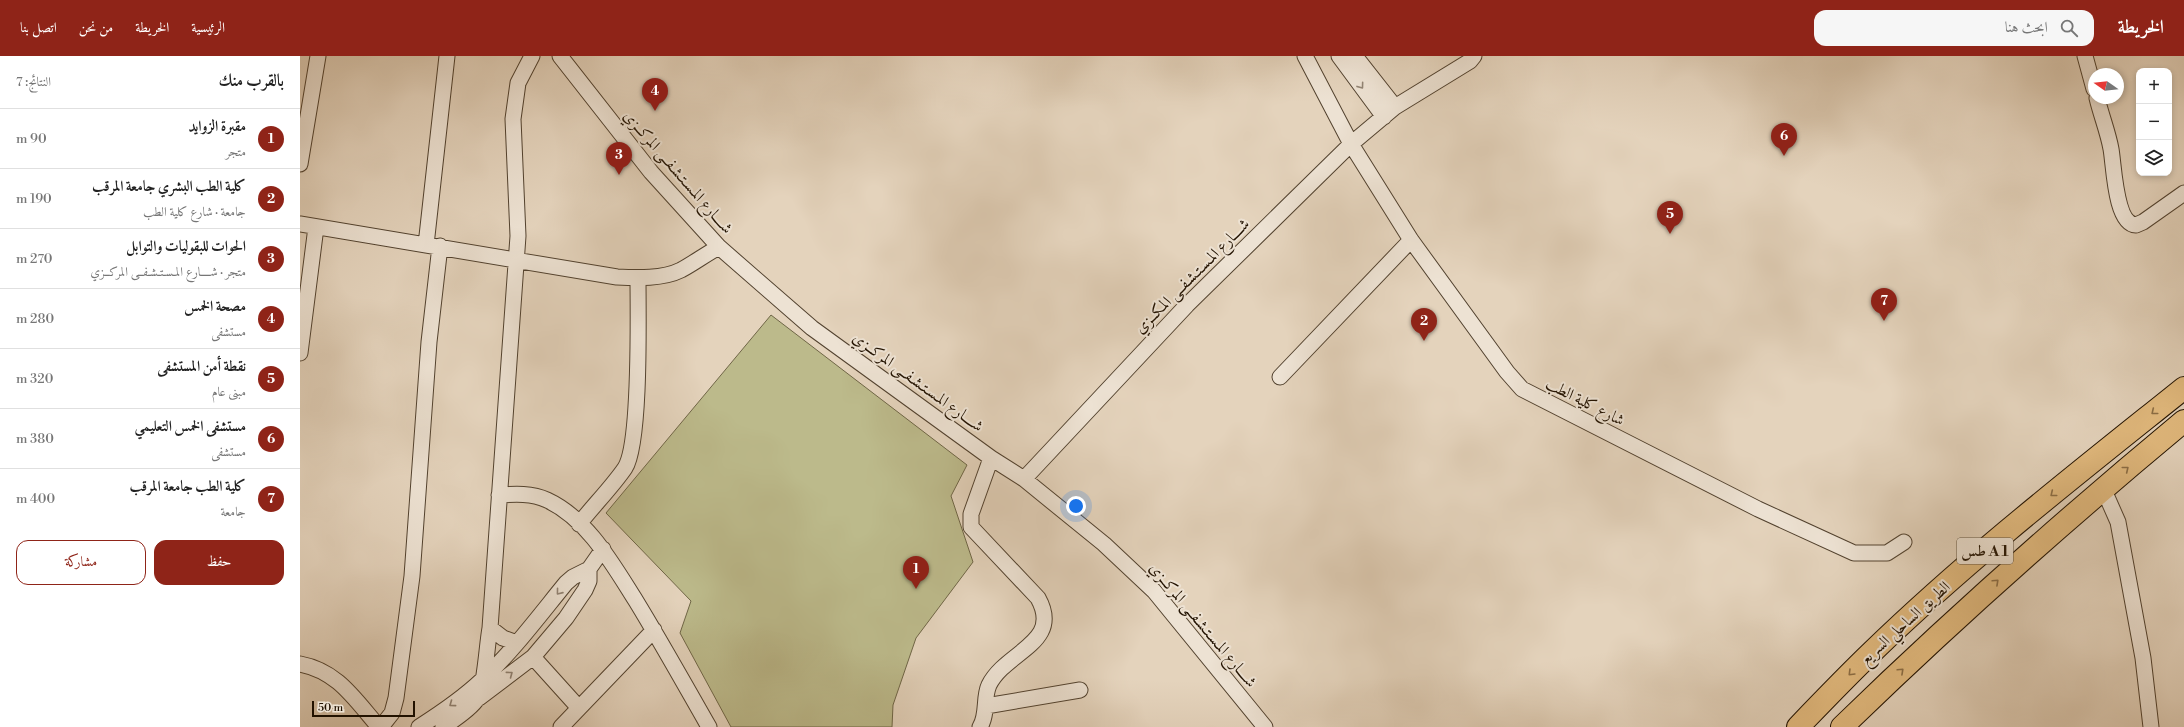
<!DOCTYPE html>
<html lang="ar">
<head>
<meta charset="utf-8">
<style>
	:root { --surface:#fff; --page:#f6f6f6; --text:#222; --muted:#767676; --line:#e0e0e0; --accent:#8f2418 }
	body { margin:0; font-family:"Libre Bodoni",Amiri,serif; background:var(--page); color:var(--text); direction:rtl }
	.controls { position:absolute; right:12px; top:12px; display:grid; overflow:hidden; border-radius:8px; box-shadow:0 2px 6px #0003 }
	.controls button { width:36px; height:36px; display:grid; place-items:center; padding:0; border:0; border-bottom:1px solid var(--line); background:var(--surface); color:var(--text); font:20px sans-serif }
	.compass { position:absolute; left:1788px; top:12px; width:36px; height:36px; border-radius:50%; background:var(--surface); box-shadow:0 2px 6px #0003; rotate:284deg }
	.scale { position:absolute; left:12px; bottom:10px; width:103px; box-sizing:border-box; padding-left:4px; border:2px solid #221200; border-top:0; font-size:11px; line-height:14px; white-space:nowrap; color:#221200; -webkit-text-stroke:3px #ede2d3; paint-order:stroke }
	.you { position:absolute; left:776px; top:450px; width:14px; height:14px; margin:-10px; border:3px solid #fff; border-radius:50%; background:#1a73e8; box-shadow:0 0 0 6px #1a73e833 }
	.badge { display:grid; place-items:center; width:26px; height:26px; border-radius:50%; background:var(--accent); color:#fff; font-size:13px; font-weight:700 }
	.pin { position:absolute; translate:-50% -33px; filter:drop-shadow(0 1px 2px #0008) }
	.pin::after { content:''; position:absolute; top:21px; width:14px; height:12px; background:inherit; clip-path:polygon(0 0,100% 0,50% 100%) }
	.list { margin:0; padding:0; list-style:none }
	h2 { display:flex; justify-content:space-between; align-items:center; height:52px; margin:0; padding:0 16px; font-size:17px }
	h2 small { font-size:13px; font-weight:400; color:var(--muted) }
	.list li { display:grid; grid-template-columns:26px 1fr auto; gap:12px; align-items:center; box-sizing:border-box; height:60px; padding:0 16px; border-top:1px solid var(--line) }
	.list b { display:block; font-size:15px; white-space:nowrap }
	.list p { margin:0; font-size:13px; white-space:nowrap; color:var(--muted) }
	.list em { font-size:13px; font-style:normal; color:var(--muted) }
	.actions { display:flex; gap:8px; padding:12px 16px }
	.actions a { flex:1; padding:9px 0; border:1px solid var(--accent); border-radius:12px; text-align:center; font-size:14px; color:var(--accent) }
	.actions .main { background:var(--accent); color:#fff }
	.icon { flex:none; width:22px; height:22px; fill:none; stroke:currentColor; stroke-width:2; stroke-linecap:round; stroke-linejoin:round }
	.map { position:relative; flex:none; width:1884px; height:671px; overflow:hidden; direction:ltr }
	header { display:flex; align-items:center; gap:24px; box-sizing:border-box; height:56px; padding:0 20px; background:var(--accent); color:#fff }
	header strong { font-size:19px }
	nav { display:flex; gap:22px; margin-inline-start:auto; font-size:14px }
	.search { width:280px; height:36px; background:var(--page); display:flex; align-items:center; gap:10px; box-sizing:border-box; padding:0 14px; border-radius:12px; color:var(--muted); font-size:15px }
	main { display:flex }
	aside { flex:1; background:var(--surface) }
	.map>svg:first-child { display:block }
	.green { fill:#bcba8b; stroke:#6f6646 }
	.lines { fill:none; stroke-linecap:round; stroke-linejoin:round }
	.minor-casing { stroke:#52422f; stroke-width:17 }
	.trunk-casing { stroke:#221200; stroke-width:24 }
	.minor { stroke:#ede2d3; stroke-width:15 }
	.trunk { stroke:#e2ba7e; stroke-width:22 }
	.oneway { stroke:#928474 }
	.oneway2 { stroke:#8c6e45 }
	.labels { text-anchor:middle; dominant-baseline:central; stroke-width:4; stroke-linejoin:round; paint-order:stroke }
	.shield { fill:#ede2d3; stroke:#5f503f; stroke-width:1 }
	.shield-label { font-size:15px; font-weight:bold; fill:#221200 }
	.street-label { font-size:16px; fill:#221200; stroke:#ede2d3 }
</style>
</head>
<body>
<header>
<strong>الخريطة</strong>
<div class="search"><svg class="icon" aria-label="search" viewBox="0 0 24 24"><circle cx="10" cy="10" r="6"/><path d="M15 15l6 6"/></svg>ابحث هنا</div>
<nav><a>الرئيسية</a><a>الخريطة</a><a>من نحن</a><a>اتصل بنا</a></nav>
</header>
<main>
<div class="map">
<svg width="1884" height="671" viewBox="0 0 1884 671">
	<rect width="100%" height="100%" fill="#e4d3bc"/>
	<filter id="stains"><feTurbulence type="fractalNoise" baseFrequency=".005" numOctaves="4"/><feColorMatrix values="0 0 0 0 .2 0 0 0 0 .09 0 0 0 0 .02 0 0 0 .5 -.17"/></filter>
	<radialGradient id="worn" r=".72"><stop offset=".6" stop-color="#630" stop-opacity="0"/><stop offset="1" stop-color="#630" stop-opacity=".3"/></radialGradient>
	<!-- green -->
	<path class="green" d="M471 259 667 409 651 440 673 506 616 582 593 649 592 671H431L380 577 391 545 306 457Z"/>
	<g class="lines">
		<!-- minor casing -->
		<g class="minor-casing">
			<path id="minor" d="M260 0 351 116 419 191 512 272 691 402 724 423 804 488 854 535 965 671
				M1005 0 1051 88 1111 184 1207 316 1222 333 1458 453 1554 497H1587L1604 486
				M1039 0 1084 61
				M1055 0 1095 51
				M1785 0 1794 33
				M1797 42C1801 59 1808 76 1811 93 1814 109 1815 168 1836 169L1843 166 1884 137
				M0 108 18 0
				M0 168 317 221C337 222 363 223 381 214 394 207 406 198 419 191
				M126 189 147 0
				M0 297 16 171
				M980 321 1111 184
				M724 423 887 249 1051 88 1095 51 1170 5 1174 0
				M1803 432 1818 466 1843 602 1851 671
				M199 439C215 438 232 437 247 444 288 463 313 509 336 545 361 586 385 629 409 671
				M279 468C294 449 312 431 325 412 341 387 338 258 338 222
				M190 572 203 582 217 587
				M233 601 279 652
				M0 608C38 615 55 644 79 671
				M179 642 233 601 266 562 285 534 289 525V513L303 493
				M686 650 780 634
				M81 671 92 657 96 642 112 520 129 286 140 190
				M119 671C141 657 163 642 182 624 213 595 239 560 266 527L273 521 289 513
				M143 671C154 664 174 651 179 640 185 628 187 588 190 572L218 180 213 63 218 27 232 0
				M261 671 354 574
				M680 671C688 658 683 642 689 629 706 595 763 587 738 542L671 471V458L691 402"/>
		</g>
		<!-- trunk casing -->
		<g class="trunk-casing">
			<path id="trunk" d="M1498 671C1522 646 1547 620 1572 596 1670 501 1778 417 1884 332
				M1542 671C1652 564 1766 463 1884 365"/>
		</g>
		<!-- minor -->
		<use href="#minor" class="minor"/>
		<!-- trunk -->
		<use href="#trunk" class="trunk"/>
	</g>
	<!-- one-way arrows -->
	<defs><path id="oneway-chevron" d="M-2-3.5L2.5 0L-2 3.5" fill="none" stroke-width="1.6" stroke-linecap="round" stroke-linejoin="round"/></defs>
	<g class="oneway">
		<use href="#oneway-chevron" transform="translate(1061 30) rotate(54)"/>
		<use href="#oneway-chevron" transform="translate(259 536) rotate(129)"/>
		<use href="#oneway-chevron" transform="translate(210 618) rotate(-37)"/>
		<use href="#oneway-chevron" transform="translate(152 648) rotate(144)"/>
	</g>
	<g class="oneway2">
		<use href="#oneway-chevron" transform="translate(1854 356) rotate(141)"/>
		<use href="#oneway-chevron" transform="translate(1826 413) rotate(-39)"/>
		<use href="#oneway-chevron" transform="translate(1753 438) rotate(141)"/>
		<use href="#oneway-chevron" transform="translate(1696 526) rotate(-43)"/>
		<use href="#oneway-chevron" transform="translate(1601 615) rotate(-43)"/>
		<use href="#oneway-chevron" transform="translate(1551 617) rotate(135)"/>
	</g>
	<g class="labels">
		<!-- shield labels -->
		<rect class="shield" x="1657" y="482" width="56" height="26" rx="3"/>
		<g class="shield-label">
			<text x="1685" y="495">طس A 1</text>
		</g>
		<!-- street labels -->
		<g class="street-label">
			<text transform="translate(378 116) rotate(49)">شــــارع المـسـتـشـفــى المركــزي</text>
			<text transform="translate(892 220) rotate(-45)">شــــارع المـسـتـشـفــى المكــزي</text>
			<text transform="translate(618 326) rotate(36)">شــــارع المـسـتـشـفــى المركــزي</text>
			<text transform="translate(1285 346) rotate(27)">شارع كلية الطب</text>
			<text transform="translate(1605 567) rotate(-42)">الطريق الساحلي السريع</text>
			<text transform="translate(903 569) rotate(50)">شــــارع المـسـتـشـفــى المركــزي</text>
		</g>
	</g>
	<rect width="100%" height="100%" filter="url(#stains)"/>
	<rect width="100%" height="100%" fill="url(#worn)"/>
</svg>
<div class="controls">
<button>+</button>
<button>−</button>
<button><svg class="icon" aria-label="layers" viewBox="0 0 24 24"><path d="M12 4l9 5-9 5-9-5zM3 14l9 5 9-5"/></svg></button>
</div>
<svg class="compass" viewBox="-18 -18 36 36"><path d="M0-13l5 13h-10z" fill="#e53935"/><path d="M0 13l5-13h-10z" fill="#767676"/></svg>
<div class="scale">50 m</div>
<div class="you"></div>
<div class="pin badge" style="left:616px;top:533px">1</div>
<div class="pin badge" style="left:1124px;top:285px">2</div>
<div class="pin badge" style="left:319px;top:119px">3</div>
<div class="pin badge" style="left:355px;top:55px">4</div>
<div class="pin badge" style="left:1370px;top:178px">5</div>
<div class="pin badge" style="left:1484px;top:100px">6</div>
<div class="pin badge" style="left:1584px;top:265px">7</div>
</div>
<aside>
<h2>بالقرب منك<small>النتائج: 7</small></h2>
<ul class="list">
<li><span class="badge">1</span><div><b>مقبرة الزوايد</b><p>متجر</p></div><em>90 m</em></li>
<li><span class="badge">2</span><div><b>كلية الطب البشري جامعة المرقب</b><p>جامعة · شارع كلية الطب</p></div><em>190 m</em></li>
<li><span class="badge">3</span><div><b>الحوات للبقوليات والتوابل</b><p>متجر · شــــارع المـسـتـشـفــى المركــزي</p></div><em>270 m</em></li>
<li><span class="badge">4</span><div><b>مصحة الخمس</b><p>مستشفى</p></div><em>280 m</em></li>
<li><span class="badge">5</span><div><b>نقطة أمن المستشفى</b><p>مبنى عام</p></div><em>320 m</em></li>
<li><span class="badge">6</span><div><b>مستشفى الخمس التعليمي</b><p>مستشفى</p></div><em>380 m</em></li>
<li><span class="badge">7</span><div><b>كلية الطب جامعة المرقب</b><p>جامعة</p></div><em>400 m</em></li>
</ul>
<div class="actions"><a class="main">حفظ</a><a>مشاركة</a></div>
</aside>
</main>
</body>
</html>
